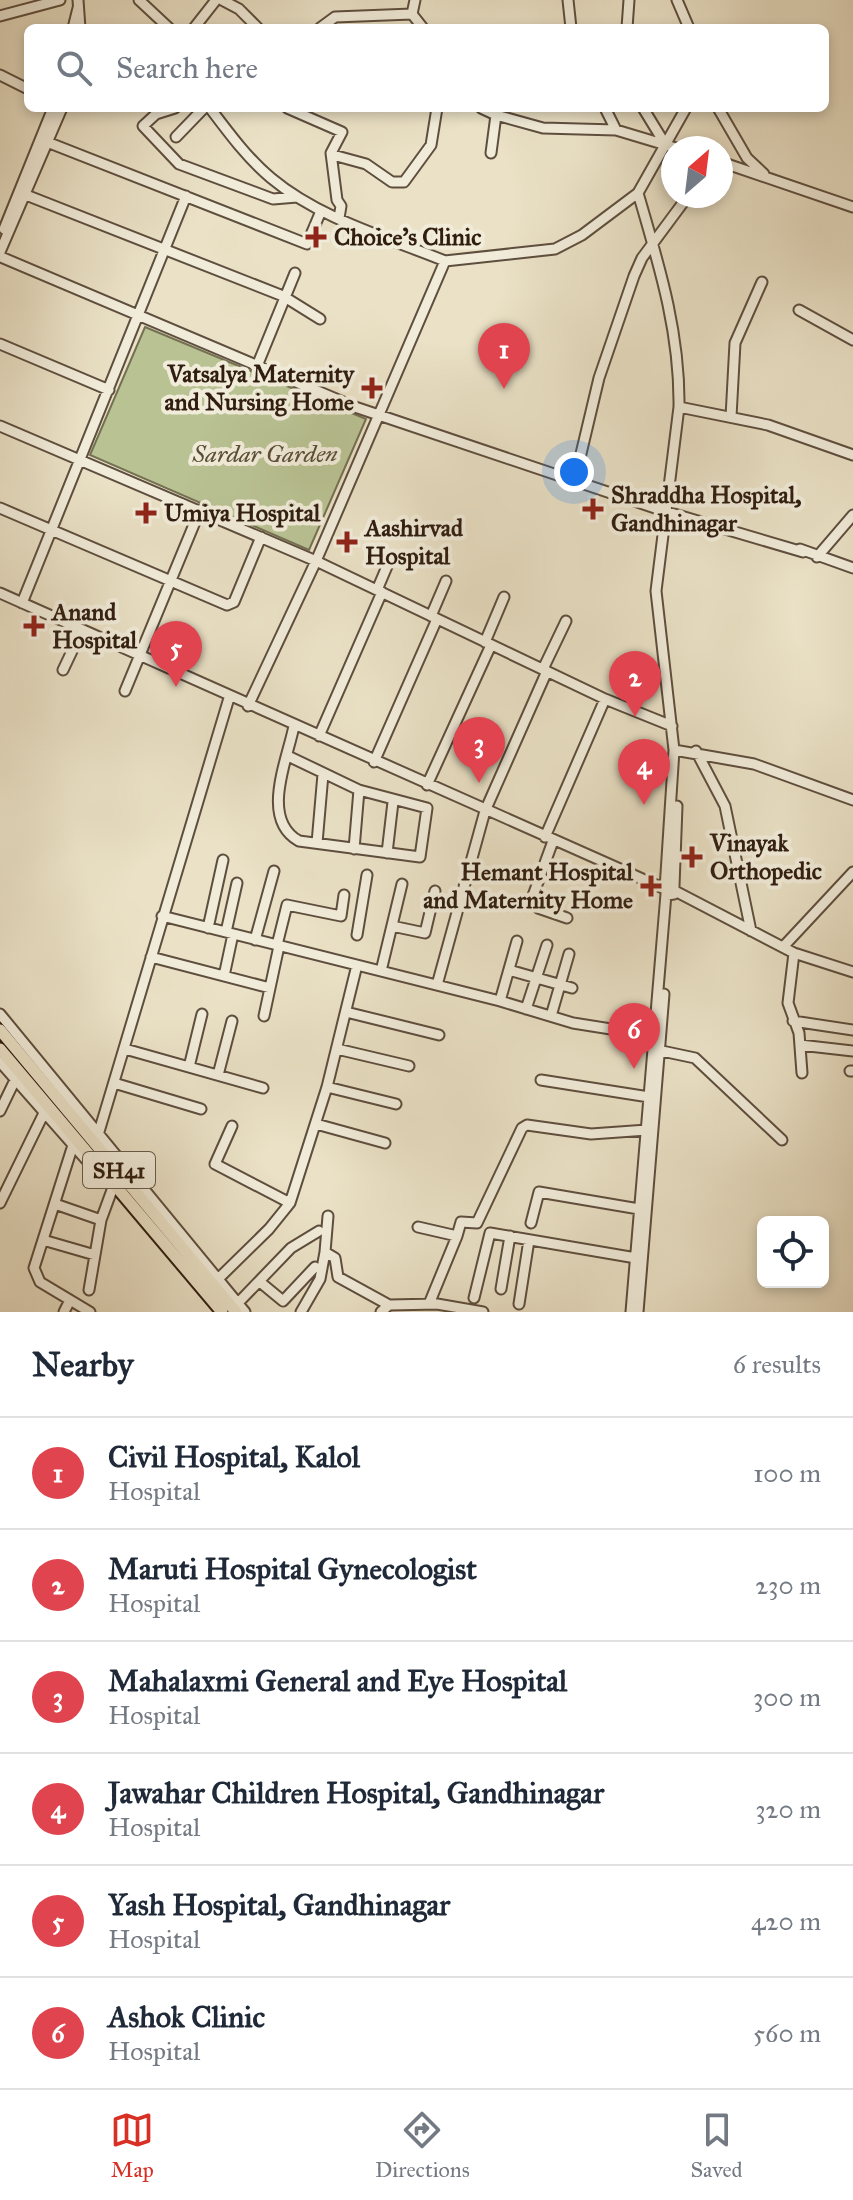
<!DOCTYPE html>
<html lang="en">
<head>
<meta charset="utf-8">
<style>
	:root { --surface:#fff; --page:#f2f2f3; --text:#1f2937; --muted:#747a83; --line:#e0e1e3; --accent:#d93025 }
	body { margin:0; font-family:"IM FELL Great Primer",serif; background:var(--page); color:var(--text) }
	.controls { position:absolute; right:24px; bottom:24px; display:grid; overflow:hidden; border-radius:12px; box-shadow:0 4px 12px #0003 }
	.controls button { width:72px; height:72px; display:grid; place-items:center; padding:0; border:0; border-bottom:2px solid var(--line); background:var(--surface); color:var(--text); font:40px sans-serif }
	.compass { position:absolute; left:661px; top:136px; width:72px; height:72px; border-radius:50%; background:var(--surface); box-shadow:0 4px 12px #0003; rotate:28deg }
	.you { position:absolute; left:574px; top:472px; width:28px; height:28px; margin:-20px; border:6px solid #fff; border-radius:50%; background:#1a73e8; box-shadow:0 0 0 12px #1a73e833 }
	.badge { display:grid; place-items:center; width:52px; height:52px; border-radius:50%; background:var(--accent); color:#fff; font-size:26px; font-weight:700 }
	.pin { position:absolute; translate:-50% -66px; filter:drop-shadow(0 2px 4px #0008) }
	.pin::after { content:''; position:absolute; top:42px; width:28px; height:24px; background:inherit; clip-path:polygon(0 0,100% 0,50% 100%) }
	.list { margin:0; padding:0; list-style:none }
	h2 { display:flex; justify-content:space-between; align-items:center; height:104px; margin:0; padding:0 32px; font-size:34px }
	h2 small { font-size:26px; font-weight:400; color:var(--muted) }
	.list li { display:grid; grid-template-columns:52px 1fr auto; gap:24px; align-items:center; box-sizing:border-box; height:112px; padding:0 32px; border-top:2px solid var(--line) }
	.list b { display:block; font-size:30px; white-space:nowrap }
	.list p { margin:0; font-size:26px; white-space:nowrap; color:var(--muted) }
	.list em { font-size:26px; font-style:normal; color:var(--muted) }
	.icon { flex:none; width:44px; height:44px; fill:none; stroke:currentColor; stroke-width:2; stroke-linecap:round; stroke-linejoin:round }
	.map { position:relative; flex:none; width:853px; height:1312px; overflow:hidden }
	.search { position:absolute; background:var(--surface); box-shadow:0 4px 12px #0003; left:24px; right:24px; top:24px; height:88px; display:flex; align-items:center; gap:20px; box-sizing:border-box; padding:0 28px; border-radius:12px; color:var(--muted); font-size:30px }
	.sheet { height:776px; background:var(--surface) }
	nav { display:flex; justify-content:space-around; align-items:center; box-sizing:border-box; height:112px; border-top:2px solid var(--line); background:var(--surface); font-size:22px; color:var(--muted) }
	nav a { display:grid; justify-items:center; gap:4px }
	nav .on { color:var(--accent) }
	.map>svg:first-child { display:block }
	.green { fill:#b9c293; stroke:#747052; stroke-width:2 }
	.lines { fill:none; stroke-linecap:round; stroke-linejoin:round }
	.minor-casing { stroke:#5e4e3e; stroke-width:13 }
	.major-casing { stroke:#301d10; stroke-width:15 }
	.minor { stroke:#f1ecda; stroke-width:9 }
	.major { stroke:#eae1c6; stroke-width:11 }
	.poi-dot { fill:#8f2418; stroke:#f1ecda; stroke-width:3 }
	.labels { text-anchor:middle; dominant-baseline:central; stroke-width:8; stroke-linejoin:round; paint-order:stroke }
	.shield { fill:#f1ecda; stroke:#6a5b4d; stroke-width:2 }
	.shield-label { font-size:22px; font-weight:bold; fill:#301d10 }
	.poi-label { font-size:24px; font-weight:bold; fill:#301d10; stroke:#f1ecda; text-anchor:start }
	.park-label { font-size:24px; font-style:italic; fill:#594f37; stroke:#f1ecda }
</style>
</head>
<body>
<div class="map">
<svg width="853" height="1312" viewBox="0 0 853 1312">
	<rect width="100%" height="100%" fill="#eae1c6"/>
	<filter id="stains"><feTurbulence type="fractalNoise" baseFrequency=".0025" numOctaves="4"/><feColorMatrix values="0 0 0 0 .2 0 0 0 0 .09 0 0 0 0 .02 0 0 0 .5 -.17"/></filter>
	<radialGradient id="worn" r=".72"><stop offset=".6" stop-color="#630" stop-opacity="0"/><stop offset="1" stop-color="#630" stop-opacity=".3"/></radialGradient>
	<!-- green -->
	<path class="green" d="M145 327 366 419 309 550 90 455Z"/>
	<g class="lines">
		<!-- minor casing -->
		<g class="minor-casing">
			<path id="minor" d="M78 0 80 28
				M139 0 169 28
				M222 0 239 9 258 28
				M568 0 571 28
				M677 0 689 28
				M412 14 415 0
				M0 16 60 0
				M73 28 78 8
				M194 28 216 0
				M320 28 335 17 412 14 423 28
				M627 28 629 0
				M0 75 28 89
				M175 108 156 114 143 126 179 164 273 199 297 197
				M210 108C228 132 248 159 271 178 320 219 386 237 445 261
				M287 108 342 132 331 153 337 200 341 206 339 218
				M481 108 496 115 491 153
				M605 108 616 130
				M643 108 665 144
				M718 108 747 158 764 174
				M496 115 543 128 616 130 676 148
				M176 137 204 108
				M47 142 307 244 321 211
				M333 155 366 164 392 182H404L431 145 437 108
				M721 162 853 207
				M26 195 283 296 320 319
				M4 229 53 108
				M0 252 62 108
				M1 257 355 407 664 511 803 552
				M799 310 853 340
				M0 344 109 390
				M257 366 295 273
				M679 407 768 425 853 455
				M731 417 735 343 762 282
				M0 426 316 561 605 699 672 726
				M575 479 599 378 634 276 642 258 688 196
				M0 508 227 605 234 602 261 537
				M800 549 853 568
				M817 557 853 515
				M377 590 391 557
				M0 593 665 889
				M22 603 186 196
				M431 616 446 581
				M485 642 504 597
				M543 669 566 621
				M63 670 82 630
				M125 691 200 510
				M248 706 316 561 445 261 555 249 582 235 638 193
				M319 736 382 592
				M674 750 754 764 853 800
				M696 751 725 806 751 931
				M288 756 359 790 427 808 420 857 299 841C260 819 287 761 294 726
				M374 762 437 619
				M427 785 491 645
				M545 837 605 699
				M553 841 531 901 538 908 567 918
				M317 843 323 774
				M354 849 359 790
				M387 853 393 802
				M666 886H674V894L667 895 665 889 674 750 656 591 679 407C680 332 659 265 638 193L686 108
				M674 886 677 806
				M675 891 794 953 853 972
				M162 916 500 1001 573 1023 655 1036
				M392 926 425 933 435 891
				M208 928 223 860
				M226 932 237 883
				M357 935 367 875
				M255 940 274 871
				M277 945 287 905 341 916 344 895
				M783 947 853 872
				M794 953 788 1003 799 1033 802 1073
				M151 957 270 988
				M509 970 572 988
				M381 971 402 884
				M224 976 233 934
				M437 985 485 811 547 671
				M500 1001 517 941
				M526 1009 547 945
				M346 1012 439 1035
				M0 1014 245 1312
				M264 1016 279 946
				M551 1016 569 954
				M793 1021 853 1030
				M800 1045 853 1051
				M125 1049 263 1088
				M337 1049 409 1066
				M662 1051 695 1058 782 1140
				M0 1062 89 1163
				M189 1067 202 1014
				M850 1071H853
				M218 1075 232 1021
				M541 1080 649 1097
				M114 1083 201 1109
				M327 1087 396 1104
				M0 1111 15 1080
				M316 1124 385 1143
				M232 1126 215 1164 290 1203
				M98 1135 229 698
				M0 1203 44 1113
				M55 1204 101 1220
				M328 1216 325 1252 335 1258 338 1277 389 1305
				M531 1223 539 1192 639 1209
				M418 1227 457 1236 461 1222 477 1223 522 1128 527 1125 591 1134 647 1130
				M43 1240 95 1255
				M218 1279 269 1229 290 1203 327 1087 357 965
				M260 1282 283 1301 315 1267
				M501 1289 510 1236
				M89 1290 101 1220 112 1190
				M474 1298 490 1233 636 1258
				M70 1300 90 1312
				M238 1303 291 1248 319 1231
				M429 1304 457 1236
				M519 1304 529 1240
				M64 1312 70 1300 40 1282 34 1268 73 1145
				M301 1312 320 1279 325 1252
				M381 1312 389 1305 437 1304 483 1312
				M631 1312 666 894
				M638 1312 664 994"/>
		</g>
		<!-- major casing -->
		<g class="major-casing">
			<path id="major" d="M0 1030 236 1312
				M0 1049 222 1312"/>
		</g>
		<!-- minor -->
		<use href="#minor" class="minor"/>
		<!-- major -->
		<use href="#major" class="major"/>
	</g>
	<!-- markers -->
	<g class="poi-dot">
		<path d="M312 225h8v8h8v8h-8v8h-8v-8h-8v-8h8z"/>
		<path d="M368 376h8v8h8v8h-8v8h-8v-8h-8v-8h8z"/>
		<path d="M589 497h8v8h8v8h-8v8h-8v-8h-8v-8h8z"/>
		<path d="M142 501h8v8h8v8h-8v8h-8v-8h-8v-8h8z"/>
		<path d="M343 530h8v8h8v8h-8v8h-8v-8h-8v-8h8z"/>
		<path d="M30 614h8v8h8v8h-8v8h-8v-8h-8v-8h8z"/>
		<path d="M688 845h8v8h8v8h-8v8h-8v-8h-8v-8h8z"/>
		<path d="M647 874h8v8h8v8h-8v8h-8v-8h-8v-8h8z"/>
	</g>
	<g class="labels">
		<!-- shield labels -->
		<rect class="shield" x="83" y="1152" width="72" height="36" rx="6"/>
		<g class="shield-label">
			<text x="119" y="1170">SH41</text>
		</g>
		<!-- poi labels -->
		<g class="poi-label">
			<text x="334" y="237">Choice's Clinic</text>
			<text x="354" y="374" text-anchor="end">Vatsalya Maternity<tspan x="354" dy="28">and Nursing Home</tspan></text>
			<text x="611" y="495">Shraddha Hospital,<tspan x="611" dy="28">Gandhinagar</tspan></text>
			<text x="164" y="513">Umiya Hospital</text>
			<text x="365" y="528">Aashirvad<tspan x="365" dy="28">Hospital</tspan></text>
			<text x="52" y="612">Anand<tspan x="52" dy="28">Hospital</tspan></text>
			<text x="710" y="843">Vinayak<tspan x="710" dy="28">Orthopedic</tspan></text>
			<text x="633" y="872" text-anchor="end">Hemant Hospital<tspan x="633" dy="28">and Maternity Home</tspan></text>
		</g>
		<!-- park labels -->
		<g class="park-label">
			<text x="265" y="454">Sardar Garden</text>
		</g>
	</g>
	<rect width="100%" height="100%" filter="url(#stains)"/>
	<rect width="100%" height="100%" fill="url(#worn)"/>
</svg>
<div class="controls">
<button><svg class="icon" aria-label="locate" viewBox="0 0 24 24"><circle cx="12" cy="12" r="6"/><path d="M12 2v4M12 18v4M2 12h4M18 12h4"/></svg></button>
</div>
<svg class="compass" viewBox="-18 -18 36 36"><path d="M0-13l5 13h-10z" fill="#e53935"/><path d="M0 13l5-13h-10z" fill="#747a83"/></svg>
<div class="you"></div>
<div class="pin badge" style="left:504px;top:389px;background:#e0444e">1</div>
<div class="pin badge" style="left:635px;top:717px;background:#e0444e">2</div>
<div class="pin badge" style="left:479px;top:783px;background:#e0444e">3</div>
<div class="pin badge" style="left:644px;top:805px;background:#e0444e">4</div>
<div class="pin badge" style="left:176px;top:687px;background:#e0444e">5</div>
<div class="pin badge" style="left:634px;top:1069px;background:#e0444e">6</div>
<div class="search"><svg class="icon" aria-label="search" viewBox="0 0 24 24"><circle cx="10" cy="10" r="6"/><path d="M15 15l6 6"/></svg>Search here</div>
</div>
<section class="sheet">
<h2>Nearby<small>6 results</small></h2>
<ul class="list">
<li><span class="badge" style="background:#e0444e">1</span><div><b>Civil Hospital, Kalol</b><p>Hospital</p></div><em>100 m</em></li>
<li><span class="badge" style="background:#e0444e">2</span><div><b>Maruti Hospital Gynecologist</b><p>Hospital</p></div><em>230 m</em></li>
<li><span class="badge" style="background:#e0444e">3</span><div><b>Mahalaxmi General and Eye Hospital</b><p>Hospital</p></div><em>300 m</em></li>
<li><span class="badge" style="background:#e0444e">4</span><div><b>Jawahar Children Hospital, Gandhinagar</b><p>Hospital</p></div><em>320 m</em></li>
<li><span class="badge" style="background:#e0444e">5</span><div><b>Yash Hospital, Gandhinagar</b><p>Hospital</p></div><em>420 m</em></li>
<li><span class="badge" style="background:#e0444e">6</span><div><b>Ashok Clinic</b><p>Hospital</p></div><em>560 m</em></li>
</ul>
</section>
<nav>
<a class="on"><svg class="icon" aria-label="map" viewBox="0 0 24 24"><path d="M3 6l6-2 6 2 6-2v14l-6 2-6-2-6 2zM9 4v14M15 6v14"/></svg>Map</a>
<a><svg class="icon" aria-label="directions" viewBox="0 0 24 24"><path d="M12 3l9 9-9 9-9-9zM9 14v-3h6M13 9l2 2-2 2"/></svg>Directions</a>
<a><svg class="icon" aria-label="saved" viewBox="0 0 24 24"><path d="M7 4h10v16l-5-4-5 4z"/></svg>Saved</a>
</nav>
</body>
</html>
